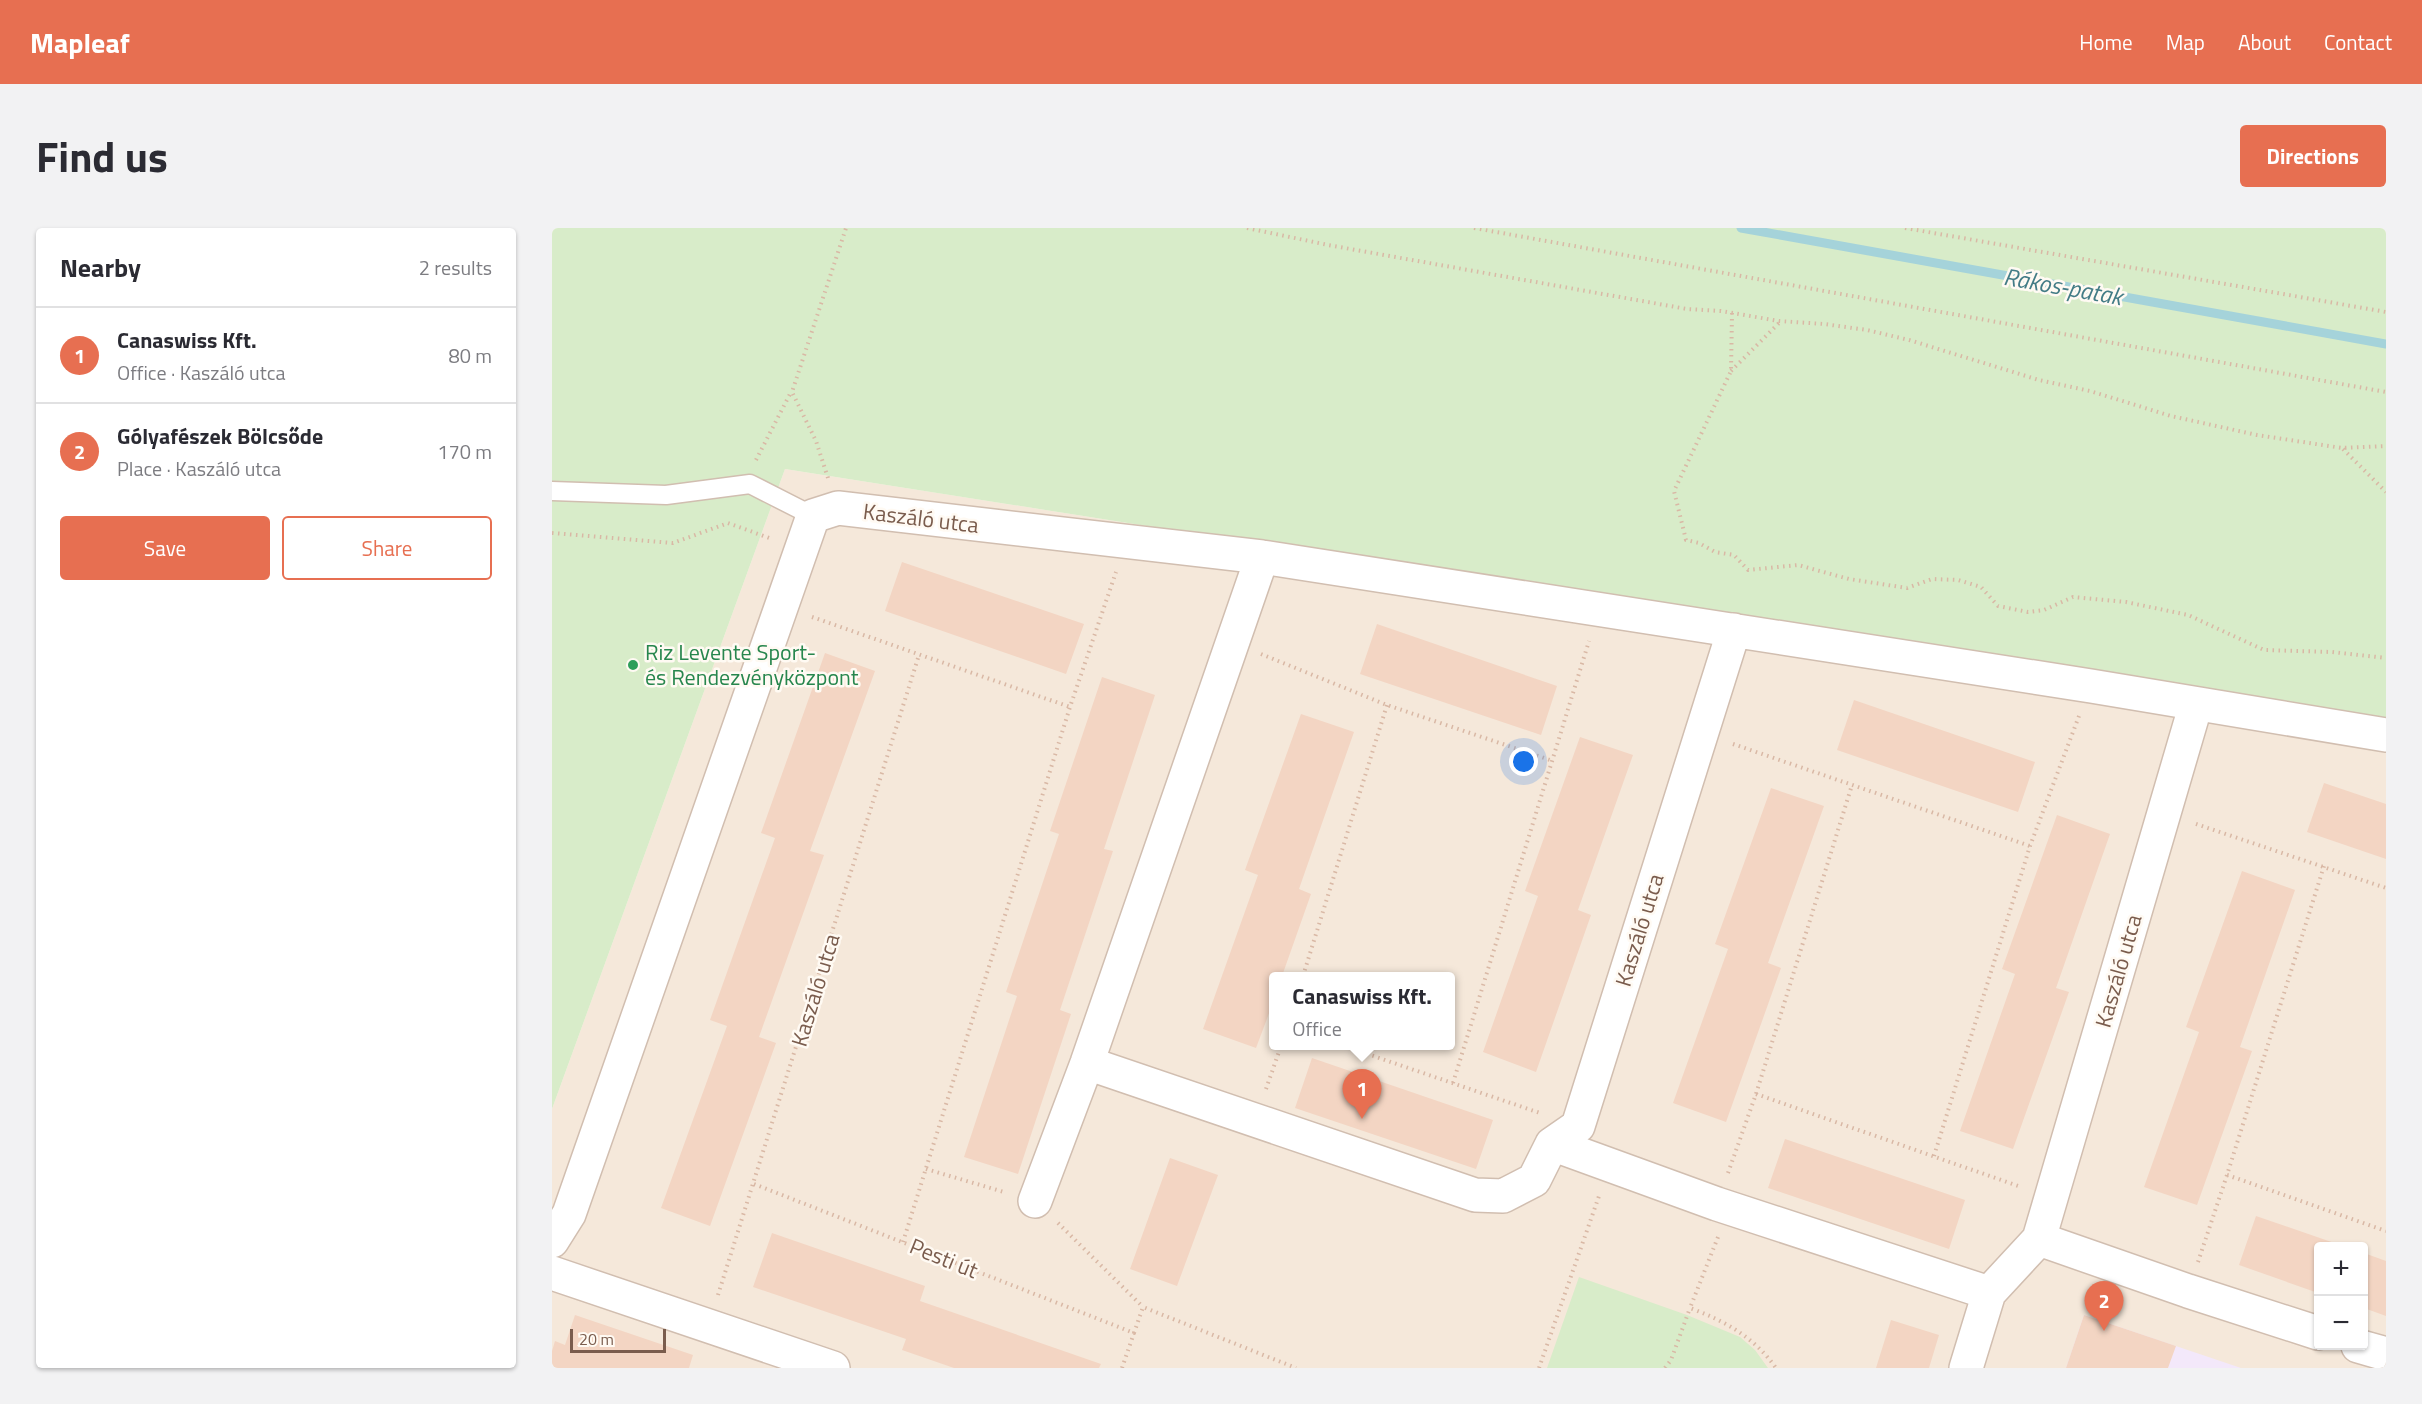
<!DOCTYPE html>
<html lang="en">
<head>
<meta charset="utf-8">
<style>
	:root { --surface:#fff; --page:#f2f2f3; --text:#2b2b33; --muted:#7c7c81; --line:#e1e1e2; --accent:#e76f51 }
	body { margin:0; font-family:"Titillium Web",sans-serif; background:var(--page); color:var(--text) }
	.controls { position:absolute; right:18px; bottom:18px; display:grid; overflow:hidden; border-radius:6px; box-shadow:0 2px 4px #0004 }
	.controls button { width:54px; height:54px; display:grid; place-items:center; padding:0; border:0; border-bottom:2px solid var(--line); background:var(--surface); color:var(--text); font:30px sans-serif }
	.scale { position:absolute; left:18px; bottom:15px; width:96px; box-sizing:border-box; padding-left:6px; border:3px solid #7a5c4d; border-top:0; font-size:16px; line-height:21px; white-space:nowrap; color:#7a5c4d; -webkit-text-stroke:4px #fffaf3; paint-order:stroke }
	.you { position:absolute; left:972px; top:534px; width:21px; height:21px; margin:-15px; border:4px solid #fff; border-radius:50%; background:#1a73e8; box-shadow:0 0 0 9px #1a73e833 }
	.badge { display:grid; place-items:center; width:39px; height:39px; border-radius:50%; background:var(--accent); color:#fff; font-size:20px; font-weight:700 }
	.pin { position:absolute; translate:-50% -50px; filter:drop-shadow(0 2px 3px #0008) }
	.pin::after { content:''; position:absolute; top:32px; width:21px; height:18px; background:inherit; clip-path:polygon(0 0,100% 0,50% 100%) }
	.popup { position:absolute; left:717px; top:744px; width:186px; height:78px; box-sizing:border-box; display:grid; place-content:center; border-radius:6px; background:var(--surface); filter:drop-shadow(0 2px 4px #0005); font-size:20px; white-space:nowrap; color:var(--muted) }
	.popup b { font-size:22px; color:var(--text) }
	.popup::after { content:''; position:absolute; left:50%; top:100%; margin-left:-12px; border:12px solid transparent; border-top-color:var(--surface) }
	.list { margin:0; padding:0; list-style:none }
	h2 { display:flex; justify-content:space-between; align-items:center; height:78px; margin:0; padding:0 24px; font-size:26px }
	h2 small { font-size:20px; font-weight:400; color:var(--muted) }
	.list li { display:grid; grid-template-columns:39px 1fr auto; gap:18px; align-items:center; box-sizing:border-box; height:96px; padding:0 24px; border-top:2px solid var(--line) }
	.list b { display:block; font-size:22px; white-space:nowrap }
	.list p { margin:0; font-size:20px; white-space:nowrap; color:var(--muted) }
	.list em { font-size:20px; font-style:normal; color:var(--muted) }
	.actions { display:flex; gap:12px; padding:18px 24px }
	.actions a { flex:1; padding:14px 0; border:2px solid var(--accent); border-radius:6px; text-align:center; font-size:21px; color:var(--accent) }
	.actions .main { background:var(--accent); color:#fff }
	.map { position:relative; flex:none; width:1834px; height:1140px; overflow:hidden; border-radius:6px }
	header { display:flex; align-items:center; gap:36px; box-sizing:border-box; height:84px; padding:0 30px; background:var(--accent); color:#fff }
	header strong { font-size:28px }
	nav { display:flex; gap:33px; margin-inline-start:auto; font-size:21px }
	.intro { display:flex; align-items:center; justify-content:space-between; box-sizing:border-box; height:144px; padding:0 36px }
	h1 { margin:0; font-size:42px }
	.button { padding:15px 27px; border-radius:6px; background:var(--accent); color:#fff; font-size:21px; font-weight:700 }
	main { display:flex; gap:36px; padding:0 36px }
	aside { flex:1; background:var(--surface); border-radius:6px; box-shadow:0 2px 4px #0004 }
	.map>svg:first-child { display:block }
	.residential { fill:#f5e8da; fill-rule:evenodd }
	.education { fill:#f3e8fa }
	.green { fill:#d8ecc9 }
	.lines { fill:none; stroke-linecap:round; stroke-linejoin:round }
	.stream { stroke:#a5d3da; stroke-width:9 }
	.building { fill:#f3d5c3 }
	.lane-casing { stroke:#d1beb0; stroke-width:21 }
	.street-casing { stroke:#d1beb0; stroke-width:36 }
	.path { stroke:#d9b8a5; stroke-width:4; stroke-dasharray:1.5 4.5; stroke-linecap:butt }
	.lane { stroke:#fff; stroke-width:18 }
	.street { stroke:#fff; stroke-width:33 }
	.leisure-dot { fill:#2e9e5b; stroke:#fffaf3; stroke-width:2 }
	.labels { text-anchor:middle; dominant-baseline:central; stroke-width:5; stroke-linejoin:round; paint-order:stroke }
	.street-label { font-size:22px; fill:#7a5c4d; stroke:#fffaf3 }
	.leisure-label { font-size:22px; fill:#27864d; stroke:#fffaf3; text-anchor:start }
	.water-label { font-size:24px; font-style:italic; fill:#437c86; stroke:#fffaf3 }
</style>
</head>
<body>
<header>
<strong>Mapleaf</strong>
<nav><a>Home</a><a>Map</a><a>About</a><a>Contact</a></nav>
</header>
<div class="intro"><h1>Find us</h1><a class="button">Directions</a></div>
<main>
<aside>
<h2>Nearby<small>2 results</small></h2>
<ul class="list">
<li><span class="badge">1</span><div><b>Canaswiss Kft.</b><p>Office · Kaszáló utca</p></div><em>80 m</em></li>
<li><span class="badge">2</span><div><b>Gólyafészek Bölcsőde</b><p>Place · Kaszáló utca</p></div><em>170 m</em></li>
</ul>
<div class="actions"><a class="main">Save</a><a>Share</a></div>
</aside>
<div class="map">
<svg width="1834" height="1140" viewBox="0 0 1834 1140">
	<rect width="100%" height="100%" fill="#fdf6ec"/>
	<!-- residential -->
	<path class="residential" d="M233 241 1834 493V1140H0V881ZM722 748H898V818H722ZM1766 1018H1812V1118H1766Z"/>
	<!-- education -->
	<path class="education" d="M1532 1087 1689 1140H1514Z"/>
	<!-- green -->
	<path class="green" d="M0 0H1834V493L233 241 0 881Z
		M1027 1049 1135 1087 1188 1109 1203 1122 1216 1140H995Z"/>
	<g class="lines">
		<!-- stream -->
		<path class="stream" d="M1189 0 1834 116"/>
	</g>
	<!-- building -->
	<path class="building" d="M350 334 532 396 514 446 333 383Z
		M825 396 1005 458 989 507 808 446Z
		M273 425 323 443 258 623 272 627 207 809 224 815 158 998 109 980 175 798 158 792 223 610 209 605Z
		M550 449 603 467 552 621 561 623 508 782 519 786 466 946 412 929 465 768 454 764 507 606 498 603Z
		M1302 472 1483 534 1466 584 1285 522Z
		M749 486 802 504 747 661 759 666 730 748H722V772L704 820 651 801 706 647 693 642Z
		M1028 509 1081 527 1026 682 1039 687 984 844 931 824 986 668 973 663Z
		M1772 555 1834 576V631L1755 604Z
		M1219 560 1272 578 1216 735 1229 740 1174 894 1121 875 1176 721 1163 716Z
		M1505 587 1558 606 1504 760 1517 764 1461 921 1408 903 1463 746 1450 741Z
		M1690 643 1743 662 1688 819 1700 823 1645 977 1592 959 1647 804 1634 799Z
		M760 830 941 892 924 941 743 880Z
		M1233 911 1413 972 1397 1021 1216 960Z
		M618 930 666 947 625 1058 578 1041Z
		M1704 988 1791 1018H1766V1065L1687 1037Z
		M220 1005 373 1058 368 1073 549 1136 547 1140H402L350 1122 354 1111 201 1059Z
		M1812 1025 1834 1033V1088L1812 1080Z
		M23 1087 141 1127 137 1140H0V1123L3 1113 13 1117Z
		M1532 1087 1624 1118 1616 1140H1514Z
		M1339 1092 1387 1107 1377 1140H1324Z"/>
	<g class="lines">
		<!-- lane casing -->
		<g class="lane-casing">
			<path id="lane" d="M0 263 114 267 198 256 261 288"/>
		</g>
		<!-- street casing -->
		<g class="street-casing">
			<path id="street" d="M535 835 923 967 951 968 982 952 1000 916 1026 898 1182 402
				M1000 916 1165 976 1437 1065
				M483 973 535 835 710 329
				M1487 1011 1636 1063 1766 1105
				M0 1013 17 986 261 288 286 280 710 329 1539 458 1834 507
				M0 1045 281 1140
				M1806 1118 1834 1126
				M1414 1140 1437 1065 1487 1011 1644 476"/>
		</g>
		<!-- path -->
		<path class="path" d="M695 0 776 17 1135 81 1169 83 1227 93 1272 96 1315 102 1357 112 1487 152 1538 163 1619 188 1705 207 1790 220 1834 218
			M922 0 1834 164
			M1353 0 1834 84
			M1180 85 1179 143 1122 263 1134 312 1147 315 1163 324 1182 327 1196 342 1246 337 1297 351 1355 360 1380 351 1406 352 1429 359 1446 378 1476 384 1492 382 1521 369 1574 374 1636 387 1712 422 1780 424 1834 430
			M1179 143 1229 93
			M1791 221 1834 264
			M204 232 239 164
			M276 250 264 213 240 164 294 0
			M0 305 121 315 176 295 220 311
			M260 389 518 479
			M709 426 835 477 1001 533
			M1181 516 1478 618
			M1644 596 1834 660
			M751 748 835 477
			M792 818 988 885
			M901 855 1037 413
			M714 861 729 818
			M1204 866 1469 959
			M1382 928 1478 618 1527 488
			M374 941 452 964
			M1176 945 1204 866 1300 557
			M1675 947 1834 1003
			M202 956 582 1105 591 1079 744 1140
			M506 995 591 1079
			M1166 1009 1138 1080C1173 1093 1202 1109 1224 1140
			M351 1014 518 479 564 344
			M1646 1034 1675 947 1772 638
			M166 1067 367 427
			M570 1140 582 1105
			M987 1140 1047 968
			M1113 1140 1119 1132 1138 1080"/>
		<!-- lane -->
		<use href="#lane" class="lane"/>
		<!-- street -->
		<use href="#street" class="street"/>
	</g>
	<!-- markers -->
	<circle class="leisure-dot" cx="81" cy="437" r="6"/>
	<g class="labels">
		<!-- street labels -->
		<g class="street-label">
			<text transform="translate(369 290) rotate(7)">Kaszáló utca</text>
			<text transform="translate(1087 702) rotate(-73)">Kaszáló utca</text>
			<text transform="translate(1566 743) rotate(-74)">Kaszáló utca</text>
			<text transform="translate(263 762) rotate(-73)">Kaszáló utca</text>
			<text transform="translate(392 1030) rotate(22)">Pesti út</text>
		</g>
		<!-- leisure labels -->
		<g class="leisure-label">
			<text x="93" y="424">Riz Levente Sport-<tspan x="93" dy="25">és Rendezvényközpont</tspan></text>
		</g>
		<!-- water labels -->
		<g class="water-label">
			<text transform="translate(1511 58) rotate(10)">Rákos-patak</text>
		</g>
	</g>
</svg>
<div class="controls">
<button>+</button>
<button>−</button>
</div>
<div class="scale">20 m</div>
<div class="you"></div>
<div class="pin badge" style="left:810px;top:891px">1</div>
<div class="popup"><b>Canaswiss Kft.</b>Office</div>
<div class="pin badge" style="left:1552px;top:1103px">2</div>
</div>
</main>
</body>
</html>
